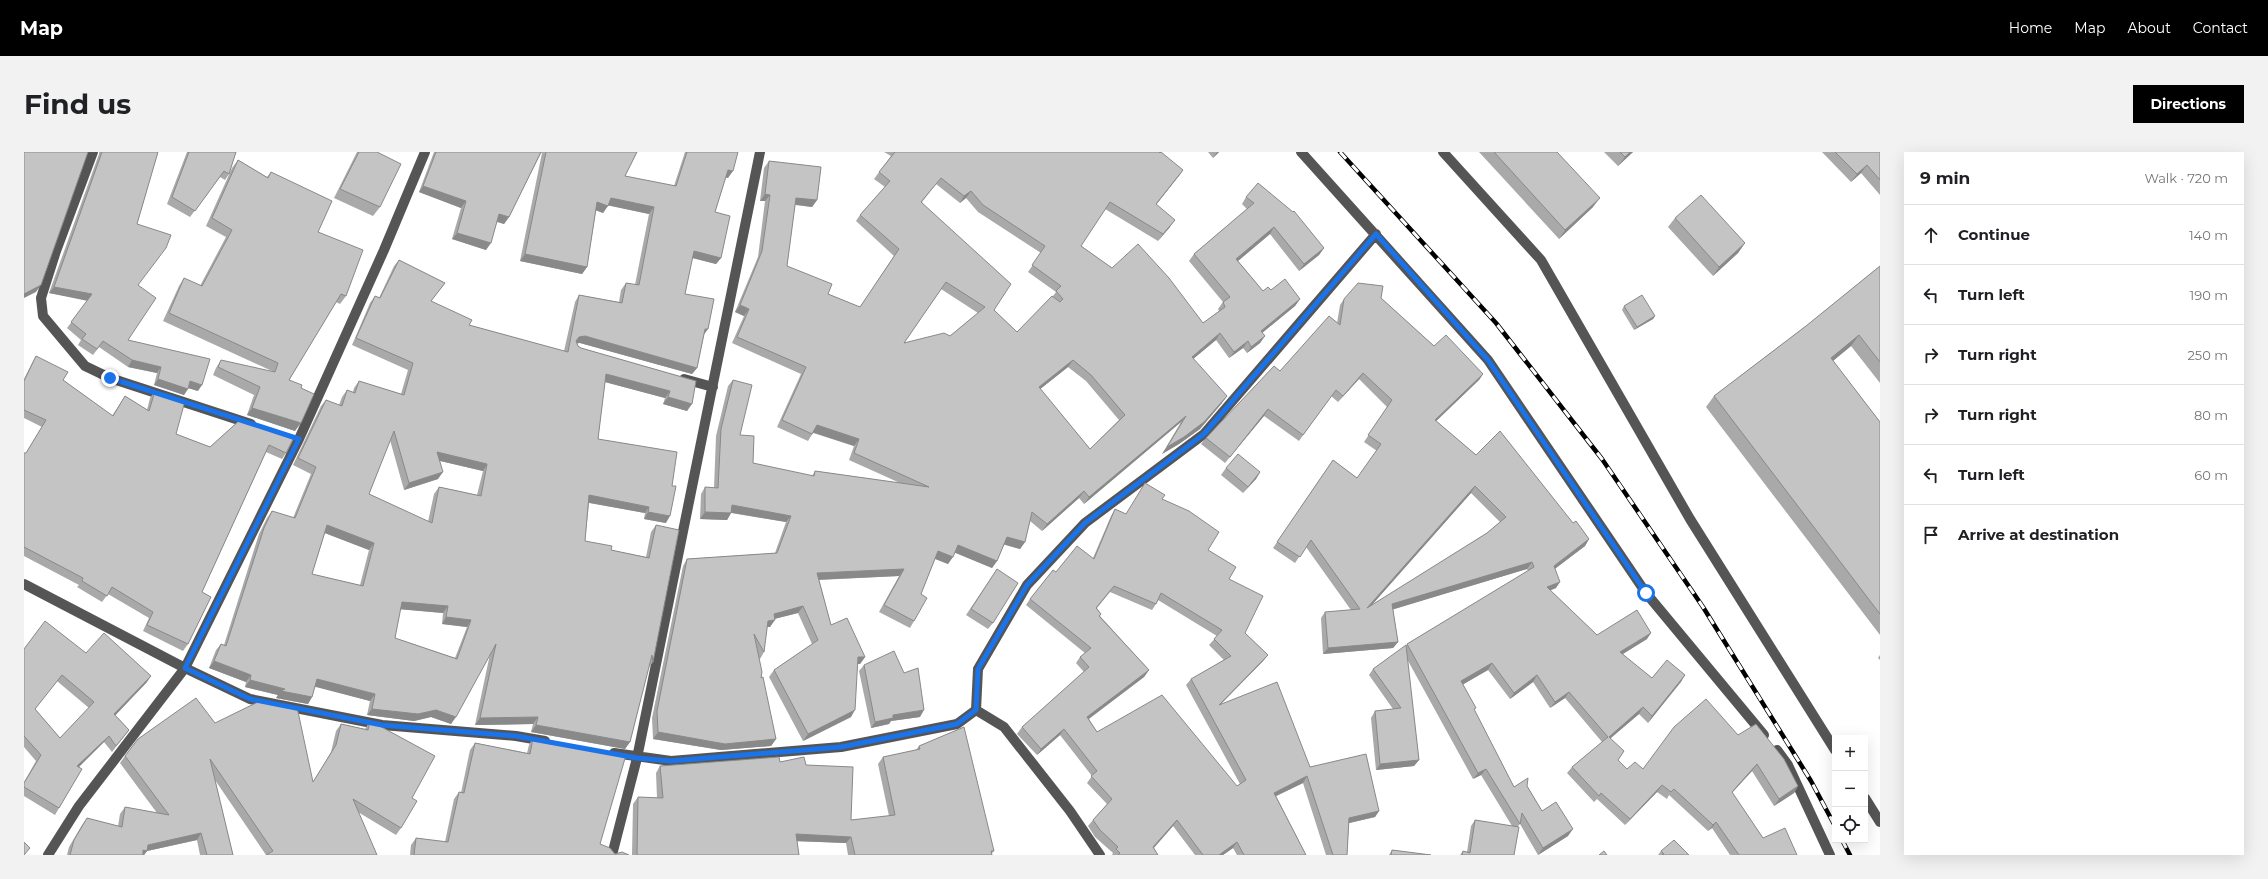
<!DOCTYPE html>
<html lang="en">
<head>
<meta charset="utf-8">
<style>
	:root { --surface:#fff; --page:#f2f2f2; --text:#202124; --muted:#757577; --line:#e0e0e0; --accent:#000 }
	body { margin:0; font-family:Montserrat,sans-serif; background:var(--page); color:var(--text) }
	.controls { position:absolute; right:12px; bottom:12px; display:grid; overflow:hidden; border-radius:0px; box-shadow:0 4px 16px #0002 }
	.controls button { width:36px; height:36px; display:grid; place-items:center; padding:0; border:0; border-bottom:1px solid var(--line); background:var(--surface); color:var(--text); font:20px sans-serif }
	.stop { position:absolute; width:12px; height:12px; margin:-9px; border:3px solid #1a73e8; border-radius:50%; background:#fff }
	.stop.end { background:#1a73e8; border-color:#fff; box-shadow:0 1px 4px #0008 }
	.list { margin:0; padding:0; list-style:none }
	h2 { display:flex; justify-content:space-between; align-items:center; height:52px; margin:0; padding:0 16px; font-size:17px }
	h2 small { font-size:13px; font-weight:400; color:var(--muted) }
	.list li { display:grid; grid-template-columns:26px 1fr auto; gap:12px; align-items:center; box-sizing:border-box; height:60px; padding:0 16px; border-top:1px solid var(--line) }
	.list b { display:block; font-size:15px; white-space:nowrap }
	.list em { font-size:13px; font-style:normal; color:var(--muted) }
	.icon { flex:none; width:22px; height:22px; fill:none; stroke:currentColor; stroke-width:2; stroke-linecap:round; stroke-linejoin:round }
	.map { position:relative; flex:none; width:1856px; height:703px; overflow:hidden; border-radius:0px }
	header { display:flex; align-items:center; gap:24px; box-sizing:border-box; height:56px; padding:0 20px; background:var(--accent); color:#fff }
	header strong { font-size:19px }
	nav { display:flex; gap:22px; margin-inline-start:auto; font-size:14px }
	.intro { display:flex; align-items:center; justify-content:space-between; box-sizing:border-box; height:96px; padding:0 24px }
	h1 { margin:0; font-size:28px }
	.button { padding:10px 18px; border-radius:0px; background:var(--accent); color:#fff; font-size:14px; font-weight:700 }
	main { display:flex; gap:24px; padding:0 24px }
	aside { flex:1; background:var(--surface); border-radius:0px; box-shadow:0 4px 16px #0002 }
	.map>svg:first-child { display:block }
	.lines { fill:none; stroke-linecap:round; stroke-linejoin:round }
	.minor { stroke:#555; stroke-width:10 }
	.rail-casing { stroke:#000; stroke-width:4.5 }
	.rail { stroke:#fff; stroke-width:3; stroke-dasharray:9; stroke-linecap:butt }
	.wall { fill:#a9a9a9; fill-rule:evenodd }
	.shaded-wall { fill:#898989 }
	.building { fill:#c4c4c4; stroke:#898989; fill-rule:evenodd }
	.route { stroke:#1a73e8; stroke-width:5 }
</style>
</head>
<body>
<header>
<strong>Map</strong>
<nav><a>Home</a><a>Map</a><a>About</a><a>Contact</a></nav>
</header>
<div class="intro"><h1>Find us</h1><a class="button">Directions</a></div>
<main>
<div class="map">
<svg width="1856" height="703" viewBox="0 0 1856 703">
	<rect width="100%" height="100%" fill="#fff"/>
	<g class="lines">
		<!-- minor -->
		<path class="minor" d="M69 0 32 99 17 146 19 164 61 214 86 226 227 272
			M1277 0 1464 208 1622 441 1740 583
			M1419 0 1517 108 1666 367 1811 598
			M660 227 689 235
			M0 432 161 516 226 547 358 573 492 584 521 589
			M952 558 980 575 1046 659 1076 703
			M1753 598 1764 613 1806 703
			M590 601 647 609 817 595 933 572 952 558 954 517 1003 433 1061 371 1180 282 1352 82
			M1841 646 1856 670
			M24 703 55 654 161 516 275 287 360 98 401 0
			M588 703 613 606 736 0"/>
		<!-- rail casing -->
		<g class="rail-casing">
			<path id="rail" d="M1316 0 1472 171 1578 307 1679 455 1787 629 1811 674
				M1818 688 1826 703"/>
		</g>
		<!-- rail -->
		<use href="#rail" class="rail"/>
	</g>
	<!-- wall -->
	<path class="wall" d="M75 0H134L113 72 114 134 104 188 174 239 164 236 160 243 130 233 133 221 104 215 75 195 69 203 54 193 57 188 43 176 64 148 25 141 75 2Z
		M163 0H212L205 22 201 28 196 25 166 65 143 52Z
		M333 0H353L356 55 349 64 310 46Z
		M410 0H613L601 24 650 34 661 0H714L704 26 702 25 691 60 697 106 692 112 668 106 661 142 680 183 673 216 668 222 556 191H553L554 194 557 196 672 229 663 259 639 252 641 246 581 230 574 287 642 371 620 367 621 361 565 351 561 389 587 398 622 405 627 380 632 373 629 510 624 517 606 590 601 597 507 580 509 572 451 573 466 502 427 572 407 565 390 569 343 563 346 549 291 534 288 545 284 552 252 546 254 543 221 535 222 530 185 516 192 498 197 492 200 493 235 382 243 366 248 359 269 366 287 322 269 313 297 254 302 248 315 253 318 245 323 238 329 240 330 236 335 229 377 242 384 218 328 193 346 151 351 144 355 146 370 114 375 108 421 131 407 149 445 173 540 199 551 150 555 143 595 150 597 138 602 131 611 133 625 62 584 53 579 61 572 58 563 115 558 122 496 109 518 1H517L485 65 480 72 473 70 462 98 428 87 437 56 395 40ZM366 288 380 338 414 327 416 309 459 319 453 343 415 335 410 342 404 370 345 342ZM301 381 345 398 336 433 288 422ZM376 457 419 461 418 472 443 475 431 506 371 486Z
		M860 0H1135L1159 18 1132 53 1146 75 1134 89 1081 57 1057 94 1088 116 1179 171 1195 159 1194 157 1199 150 1165 109 1170 102 1223 57 1218 52 1222 45 1300 96 1295 103 1275 119 1246 82 1214 109 1239 139 1247 138 1276 147 1271 154 1238 181 1241 184 1236 191 1223 201 1219 196 1205 206 1192 188 1169 207 1198 251 1176 277 1155 292 1138 302 1157 270 1060 352 1055 346 1018 379 1006 369 1001 390 996 397 980 392 973 409 968 416 931 400 924 412 911 407 897 442 890 469 886 476 855 460 875 424 795 428 807 473 841 505 836 512H833L827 565 779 589 745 525 750 518 788 492 774 461 750 467 746 475H743L740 500 736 507 735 506 737 526 752 587 747 594 697 598 629 587 628 566 659 414 663 407 751 401 762 370 707 361 703 368 676 367 677 342 681 335 690 336 692 284 704 234 709 228 716 283 729 311 788 324 791 319 876 331 825 308 830 294 789 281 784 289 753 275 777 222 708 191 720 164 711 160 734 105 741 49H736L740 16 745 9 793 48 788 55 771 53 763 114 804 142 836 155 870 104 832 69 836 63 861 35 850 27 867 4ZM912 32 936 51 942 46 954 60 1017 101 1004 120 1032 140 1029 144 993 180 970 158 898 50ZM917 137 954 161 926 184 880 191ZM1044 215 1062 229 1095 268 1066 297 1016 237Z
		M1184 0H1195L1189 6Z
		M1455 0H1533L1569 55 1535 87Z
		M1580 0H1609L1594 14Z
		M1798 0H1856V43L1837 21 1827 30Z
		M214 8 243 25 247 20 294 80 322 144 316 152 312 150 265 228 277 236 271 279 223 263 230 243 189 223 192 216 197 208 248 220V219L139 169 155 134 160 126 176 134 202 85 182 74 208 16Z
		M1651 66 1721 91 1714 101 1689 124 1644 75Z
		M1856 114V231L1827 194 1809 209 1856 270V483L1682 255 1690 244 1782 174Z
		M1357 146 1410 194 1459 222 1455 228 1412 269 1452 303 1549 371 1565 387 1561 394 1531 417 1532 436 1526 438 1573 483 1623 487 1598 502 1628 526 1661 523 1624 571 1615 562 1586 586 1594 608 1603 617H1619L1714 583 1774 634 1770 641 1750 654 1728 619 1708 641 1739 686 1773 703H1706L1688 676 1684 679 1645 643 1643 647 1633 640 1601 673 1573 647 1570 650 1543 621 1548 615 1578 590 1541 546 1526 556 1509 530 1486 547 1464 518 1439 532 1450 558 1490 635 1503 634 1518 659 1544 684 1514 703 1496 672 1494 674 1490 703H1436L1439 699 1443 700 1447 674 1451 668 1488 674 1457 623 1449 627 1383 507 1395 608 1390 614 1352 618 1347 566 1351 559 1369 557 1345 523 1349 517 1382 494 1383 492 1504 419 1503 417 1369 457 1374 490 1369 496 1299 502 1297 466 1301 460 1327 458 1282 395 1271 411 1249 396 1309 308 1333 326 1353 299 1340 290 1363 255 1335 227 1314 250 1307 244 1275 289 1240 264 1201 311 1177 292 1182 286 1256 219 1313 171 1316 153 1320 147ZM1447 341 1476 370 1463 381 1346 455Z
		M1600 154 1631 164 1629 167 1610 178 1598 158Z
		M12 204 39 228 88 264 101 244 123 258 126 246 131 239 152 282 186 295 217 267 262 301 258 307 242 300 178 440 164 492 159 499 119 479 125 466 84 442 78 450 53 435 55 433 0 404V301H2L18 275 0 266V227L8 211Z
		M1202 316 1236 320 1232 327 1219 341 1197 323Z
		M1138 347 1184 398 1205 427 1221 481 1244 503 1239 509 1197 552 1286 615 1355 659 1351 665 1325 671 1323 703H1302L1279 631 1252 644 1282 703H1213L1209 696 1199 703H1171L1149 674 1130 696 1134 703H1088L1089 701 1071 685 1064 674 1069 668 1083 652 1063 631 1068 624 1036 583 1013 603 993 582 998 575 1060 520 1052 511 1056 505 1061 501 1002 453 1006 447 1032 420 1069 406 1087 364 1091 357 1101 362ZM1086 440 1128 458 1132 452 1134 448 1193 484 1185 493 1200 508 1167 527 1162 533 1216 632 1213 634 1073 580 1065 567 1120 525 1125 518 1076 464 1077 462 1073 456Z
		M973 417 969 471 964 477 942 463Z
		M0 497 62 501 123 530 91 563 105 578 88 600 80 590 54 615 35 656 31 663 0 644V630L12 609 0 595ZM33 529 65 556 36 586 11 557Z
		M1856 503V508L1854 506Z
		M840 513 896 565 867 569 865 572 847 576 835 519Z
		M346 569 354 573 388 646 377 676 372 683 334 660 242 703 191 628 209 703H176L173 688 123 699 120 703H43L45 695 58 673 63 666 94 674 96 662 101 655 133 661 96 611 101 604 191 571 289 630 307 600 312 579 317 572 341 577Z
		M509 586 576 692 591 702 605 703H386L387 693 392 686 421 690 430 647 435 640 437 641 446 598 451 591 503 601 505 593Z
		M895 594 970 699 967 702 968 703H824L822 691 773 689 775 703H608L609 652 614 645 633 646 632 621 636 614 756 610 782 613 827 668 865 664 854 612 859 605 892 598Z
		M1368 698 1407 703H1365Z
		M1637 699 1665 703H1634Z"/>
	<!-- shaded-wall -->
	<path class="shaded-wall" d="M1193 0H1195L1189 6Z
		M1606 0H1609L1594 14 1601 5Z
		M1843 13 1837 21 1827 30 1833 22Z
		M704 18 709 19 704 26 699 25Z
		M1159 18 1155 24 1127 59 1132 52Z
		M399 34 442 49 437 56 395 40Z
		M947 39 942 46 936 51 940 44Z
		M741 42 746 43 741 49H736Z
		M587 46 630 55 625 62 582 53Z
		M772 46 793 48 788 55 767 52Z
		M1576 46 1569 55 1535 87 1541 78Z
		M573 50 584 54 579 61 568 57Z
		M475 62 485 65 480 72 471 69Z
		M1151 68 1146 75 1134 89 1139 82Z
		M1250 75 1246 82 1208 114 1212 107Z
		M433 81 467 91 462 98 428 87Z
		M1721 91 1714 101 1689 124 1695 115Z
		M1300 96 1295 103 1275 119 1280 112Z
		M670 99 697 106 692 112 665 105Z
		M501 102 563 115 558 122 496 109Z
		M17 133 12 140 0 146V142L1 141Z
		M30 135 68 142 64 149 25 141Z
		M1276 147 1271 154 1232 186 1237 179Z
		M716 153 725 157 720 164 711 160Z
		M1631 164 1629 167 1610 178 1613 175Z
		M681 177H684L679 184Z
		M1196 181 1192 188 1163 212 1168 205Z
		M1835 183 1827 194 1799 217 1807 206Z
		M561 184 673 216 668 222 556 191 550 192 555 185Z
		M1241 184 1236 191 1223 201 1227 195Z
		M1224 189 1219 196 1205 206 1210 200Z
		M108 208 137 215 133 221 104 215Z
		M1049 208 1044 215 1010 242 1015 235Z
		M1339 221 1335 227 1314 250 1319 244Z
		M582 222 646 239 641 246 577 229Z
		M1459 222 1455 228 1406 275 1411 268Z
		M134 227 164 237 160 243 130 233Z
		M166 229 178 233 174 239 161 235Z
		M1203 244 1198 251 1176 277 1155 292 1138 302 1143 295Z
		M644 245 668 252 663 259 639 252Z
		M228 256 277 271 271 279 223 263Z
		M1244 257 1240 264 1201 311 1206 305Z
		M1162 264 1157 270 1060 352 1065 345Z
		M793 273 835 287 830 294 788 280Z
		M413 300 463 312 459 319 408 307Z
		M419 320 414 327 380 338 385 331Z
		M1236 320 1232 327 1219 341 1224 335Z
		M1451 334 1447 341 1339 463 1343 456Z
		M1060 339 1055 346 1018 379 1023 372Z
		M565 343 625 355 621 361 561 350Z
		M708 353 767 364 762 370 703 360Z
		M624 360 646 364 642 371 620 367Z
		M681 360 707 361 703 368 676 367Z
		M303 373 350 391 345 398 298 380Z
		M983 385 1001 390 996 397 978 392Z
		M1565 387 1561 394 1525 421 1530 414Z
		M934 393 973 409 968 416 929 400Z
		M914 399 929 405 924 412 909 406Z
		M1508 410 1503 417 1364 459 1368 452Z
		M880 417 875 424 788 428 793 421Z
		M1536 430 1532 436 1518 442 1523 435Z
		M378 450 424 454 419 461 373 457Z
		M779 454 774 461 746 468H751L746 475H740L750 462Z
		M422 465 447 468 443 475 418 472Z
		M1627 481 1623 487 1591 507 1596 500Z
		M1374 490 1369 496 1299 502 1304 496Z
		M1244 503 1239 509 1190 559 1195 553Z
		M834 505H841L836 512H829Z
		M190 509 227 523 222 530 185 516Z
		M1468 511 1464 518 1433 536 1437 529Z
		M1125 518 1120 525 1059 571 1063 565Z
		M1513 523 1509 530 1486 547 1490 541Z
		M1661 523 1657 530 1624 571 1628 564Z
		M127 524 123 530 86 569 90 562Z
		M293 527 351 542 346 549 288 534Z
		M226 528 261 537 288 545 284 552 252 546 254 543 221 535Z
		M1545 540 1541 546 1526 556 1531 550Z
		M1619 555 1615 562 1580 592 1585 585Z
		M348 557 412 558 432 565 427 572 407 565 390 569 343 563Z
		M831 558 827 565 779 589 784 582Z
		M900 558 896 565 867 569 865 572 847 576 851 570 869 563Z
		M514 565 509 572 451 573 456 566Z
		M512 573 606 590 601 597 507 580Z
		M1040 577 1036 583 1013 603 1017 597Z
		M634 580 752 587 747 594 697 598 629 587Z
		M85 584 80 590 49 621 53 614Z
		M1395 608 1390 614 1352 618 1356 612Z
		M1733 612 1728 619 1703 646 1708 640Z
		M1462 617 1457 623 1449 627 1454 621Z
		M1283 624 1279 631 1246 647 1250 641Z
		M1638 633 1633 640 1601 673 1606 667Z
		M1774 634 1770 641 1750 654 1755 647Z
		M1355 659 1351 665 1321 672 1325 666Z
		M1153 668 1149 674 1125 701 1129 695Z
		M1692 670 1688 676 1684 679 1689 673Z
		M1549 677 1544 684 1514 703 1519 696Z
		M177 681 173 688 123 699 120 703H116L124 693Z
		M772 682 827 685 822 691 767 689Z
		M1213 690 1209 696 1199 703H1195Z"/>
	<!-- building -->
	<path class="building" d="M0 0H64L17 133 0 142Z
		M78 0H134L113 72 147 83 142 96 114 133 132 146 104 188 186 207 178 233 166 229 164 237 134 227 137 215 108 208 79 189 73 197 58 187 62 182 47 170 68 142 30 135Z
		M165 0H212L205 22 200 19 171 59 148 45Z
		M335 0H353L377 12 356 55 316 37Z
		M412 0H517L485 65 475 62 467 91 433 81 442 49 399 34Z
		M522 0H613L601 24 652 34 663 0H714L709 19 704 18 691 60 706 64 697 106 670 99 661 142 690 147 684 177H681L673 216 561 184 555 185 552 189 554 194 557 196 672 229 668 252 644 245 646 239 582 222 574 287 653 300 648 334H652L646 364 624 360 625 355 565 343 561 389 588 394 587 398 625 406 632 373 655 378 629 510 628 503 606 590 512 573 514 565 456 566 472 492 432 565 412 558 394 562 348 557 351 542 293 527 288 545 257 539 261 537 226 528 227 523 190 509 197 492 202 494 240 376 248 359 271 366 292 315 274 306 302 248 318 254 323 238 331 241 335 229 380 243 389 211 332 186 351 144 356 146 375 108 421 131 407 149 448 168 445 173 544 200 555 143 598 151 602 131 615 133 630 55 587 46 584 54 573 50 563 115 501 102ZM370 279 385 331 419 320 413 300 463 312 457 344 415 335 408 371 345 342ZM303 373 350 391 339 434 288 422ZM378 450 424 454 422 465 447 468 433 507 371 486Z
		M871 0H1135L1136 1 1137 0 1159 18 1132 52 1151 68 1139 82 1086 50 1057 94 1088 116 1114 92 1145 126 1179 171 1201 155 1199 150 1206 145 1170 102 1230 51 1222 45 1234 31 1269 60 1270 59 1300 96 1280 112 1250 75 1212 107 1239 139 1244 135 1247 138 1261 127 1276 147 1237 179 1241 184 1227 195 1224 189 1210 200 1196 181 1168 205 1203 244 1180 270 1160 285 1143 295 1162 264 1065 345 1060 339 1023 372 1008 360 1001 390 983 385 973 409 934 393 929 405 914 399 897 442 903 446 890 469 860 453 880 417 793 421 807 473 823 466 841 505H834L831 558 784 582 750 518 794 488 779 454 750 462 751 468 744 469 740 500 730 482 738 520 737 526 739 525 752 587 701 592 634 580 633 559 663 407 753 401 767 364 708 353 707 361 681 360V335L694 336 697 277 709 228 728 233 716 283 730 284 729 311 790 324 791 319 905 335 830 301 835 287 793 273 788 282 758 268 782 215 713 185 725 157 716 153 738 99 746 43 741 42 745 9 797 15 793 48 772 46 763 114 808 132 804 142 836 155 875 97 836 63 866 29 855 20ZM917 26 940 44 947 39 959 53 1021 94 1008 113 1037 134 1032 139 1039 147 1036 150 1028 144 993 180 970 158 987 132 897 50ZM922 130 961 155 926 184 920 181 880 191ZM1049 208 1067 223 1101 263 1066 297 1015 235Z
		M1470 0H1533L1576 46 1541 78Z
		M1596 0H1606L1601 5Z
		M1811 0H1856V28L1843 13 1833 22Z
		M214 8 244 26 247 20 308 49 294 80 339 98 322 144 317 142 265 228 278 233 277 236 290 242 277 271 228 256 236 235 194 215 197 208 251 220 254 211 145 161 160 126 178 134 208 78 188 66Z
		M1677 43 1721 91 1695 115 1651 66Z
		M1856 114V210L1835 183 1807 206 1856 270V462L1690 244 1782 174Z
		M1334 131 1359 134 1357 146 1410 194 1422 183 1459 222 1411 268 1452 303 1476 279 1549 371 1552 369 1565 387 1530 414 1536 430 1523 435 1573 483 1613 458 1627 481 1596 500 1628 526 1643 508 1661 523 1628 564 1619 555 1585 585 1600 599 1594 608 1603 617 1611 610 1619 617 1650 575 1682 547 1714 583 1732 572 1760 607 1774 634 1755 647 1733 612 1708 640 1739 686 1761 676 1773 703H1715L1692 670 1689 673 1650 637 1647 640 1638 633 1606 667 1577 641 1575 644 1548 615 1584 585 1545 540 1531 550 1513 523 1490 541 1468 511 1437 529 1452 556 1450 557 1490 635 1504 626 1503 634 1518 659 1532 650 1549 677 1519 696 1498 661 1496 672 1462 617 1454 621 1383 492 1510 415 1508 410 1368 452 1374 490 1304 496 1301 460 1336 457 1287 388 1276 405 1253 390 1309 308 1333 326 1357 292 1344 283 1368 248 1339 221 1319 244 1312 238 1279 283 1244 257 1206 305 1182 286 1250 214 1256 219 1305 164 1316 173 1320 147ZM1451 334 1482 365 1463 381 1343 456Z
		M1618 143 1631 164 1613 175 1600 154Z
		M12 204 44 220 39 228 89 264 101 244 125 259 131 239 161 249 152 282 186 295 217 267 270 285 262 301 245 293 178 440 187 445 164 492 123 473 129 460 88 435 83 444 58 429 59 426 0 395V301H2L22 268 0 258V229Z
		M1214 302 1236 320 1224 335 1202 316Z
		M1121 331 1141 343 1138 347 1165 359 1195 380 1184 398 1212 415 1205 427 1239 444 1221 481 1244 503 1195 553 1253 530 1286 615 1342 602 1355 659 1325 666 1323 703H1309L1283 624 1250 641 1282 703H1220L1213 690 1195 703H1179L1153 668 1129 695 1134 703H1094L1096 701 1092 697 1094 695 1076 678 1069 668 1088 647 1067 624 1073 619 1040 577 1017 597 998 575 1065 515 1056 505 1067 496 1006 447 1029 418 1032 420 1053 394 1070 407 1091 357 1102 362ZM1090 434 1132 452 1137 441 1198 478 1190 487 1207 504 1167 527 1222 628 1213 634 1138 543 1073 580 1063 565 1125 518 1075 464 1077 462 1072 456Z
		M973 417 994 431 969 471 947 457Z
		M21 469 62 501 80 481 127 524 90 562 105 578 92 594 85 584 53 614 58 617 35 656 0 635V631L17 603 0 584V497ZM38 523 70 550 36 586 11 557Z
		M1382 493 1395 608 1356 612 1351 559 1377 556 1349 517Z
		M870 499 880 521 894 516 900 558 869 563V566L851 570 840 513Z
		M172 546 191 571 238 548 273 555 289 630 312 593 317 572 344 578 346 569 355 571 352 572 411 604 388 646 393 649 377 676 329 647 353 703H242L249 699 186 607 209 703H183L177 681 124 693 123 699 119 698V703H46L50 688 63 666 98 675 101 655 145 663 101 604 114 587Z
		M940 575 970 699H967L968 703H831L827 685 772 682 775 703H613L614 645 639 646 636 614 755 605 756 610 780 605 782 613 829 615 827 668 871 663 859 605 896 597 895 594Z
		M509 586 602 603 576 692 586 696 591 702 598 700 605 703H390L392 686 424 690 435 640 440 641 451 591 506 602Z
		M1451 668 1495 675 1490 703H1438L1439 699 1446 701Z
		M1650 688 1665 703H1638L1640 702 1637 699Z
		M0 690 6 696 0 703Z
		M1368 698 1407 703H1367Z
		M1580 699 1583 703H1575Z"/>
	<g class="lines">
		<!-- route -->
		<path class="route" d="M86 226 275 287 161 516 226 547 358 573 492 584 613 606 647 609 817 595 933 572 952 558 954 517 1003 433 1061 371 1180 282 1352 82 1464 208 1622 441"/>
	</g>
</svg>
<div class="controls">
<button>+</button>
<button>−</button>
<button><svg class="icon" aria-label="locate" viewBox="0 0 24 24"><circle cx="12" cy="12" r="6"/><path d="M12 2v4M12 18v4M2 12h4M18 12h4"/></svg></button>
</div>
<div class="stop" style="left:1622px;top:441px"></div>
<div class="stop end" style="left:86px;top:226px"></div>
</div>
<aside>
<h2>9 min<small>Walk · 720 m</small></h2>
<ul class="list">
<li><svg class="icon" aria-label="ahead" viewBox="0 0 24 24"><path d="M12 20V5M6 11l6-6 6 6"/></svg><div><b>Continue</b></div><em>140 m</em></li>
<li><svg class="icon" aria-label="left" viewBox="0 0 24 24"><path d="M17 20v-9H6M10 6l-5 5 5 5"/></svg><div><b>Turn left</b></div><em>190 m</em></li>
<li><svg class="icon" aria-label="right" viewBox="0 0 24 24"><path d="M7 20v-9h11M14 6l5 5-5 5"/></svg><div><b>Turn right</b></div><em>250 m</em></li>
<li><svg class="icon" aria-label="right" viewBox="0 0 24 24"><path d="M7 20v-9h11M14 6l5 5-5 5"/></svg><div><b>Turn right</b></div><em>80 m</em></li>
<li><svg class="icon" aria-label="left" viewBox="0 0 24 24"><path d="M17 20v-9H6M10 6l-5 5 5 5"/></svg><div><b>Turn left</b></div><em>60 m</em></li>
<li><svg class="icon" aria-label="arrive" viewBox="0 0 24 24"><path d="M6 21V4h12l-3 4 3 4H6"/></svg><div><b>Arrive at destination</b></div></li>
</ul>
</aside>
</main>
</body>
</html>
